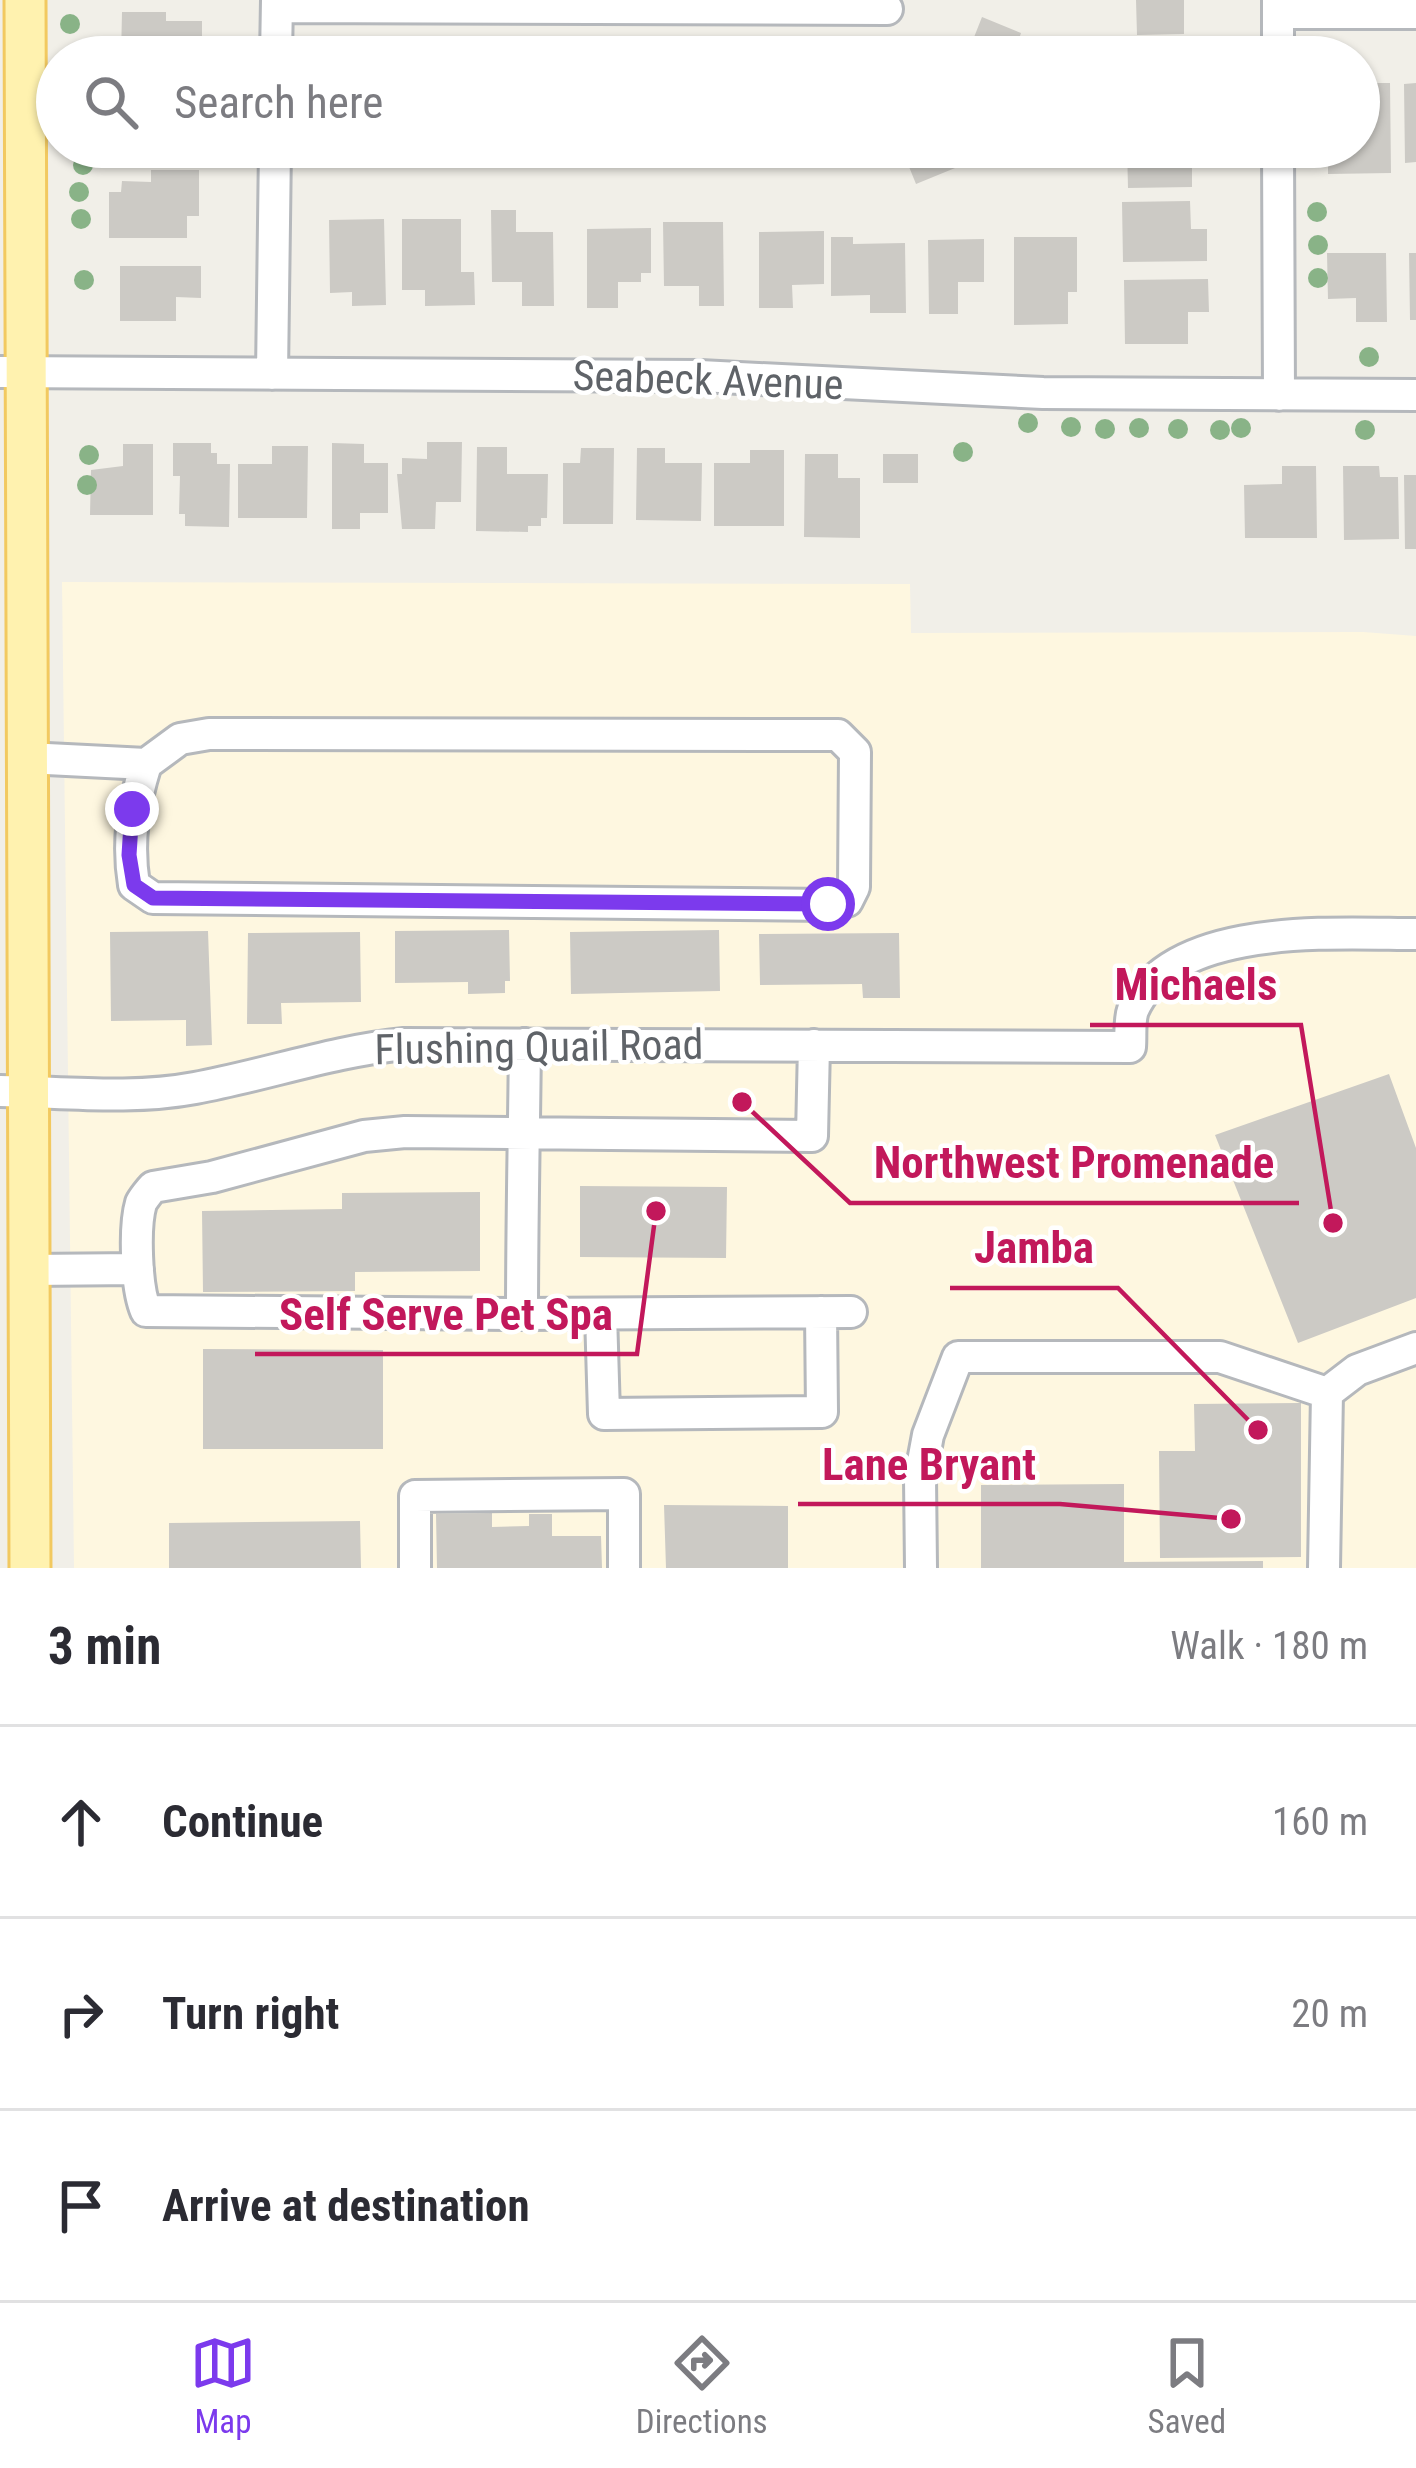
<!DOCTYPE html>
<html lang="en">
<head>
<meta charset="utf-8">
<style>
	:root { --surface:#fff; --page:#f2f2f3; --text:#2b2b33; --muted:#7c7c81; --line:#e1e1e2; --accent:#7c3aed }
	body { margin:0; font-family:"Roboto Condensed",sans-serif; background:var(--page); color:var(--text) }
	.stop { position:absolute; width:36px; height:36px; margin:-27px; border:9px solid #7c3aed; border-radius:50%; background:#fff }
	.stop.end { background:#7c3aed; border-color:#fff; box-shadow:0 3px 12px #0008 }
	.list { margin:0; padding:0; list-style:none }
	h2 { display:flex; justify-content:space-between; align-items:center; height:156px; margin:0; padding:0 48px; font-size:51px }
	h2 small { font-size:39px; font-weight:400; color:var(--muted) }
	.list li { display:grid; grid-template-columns:78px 1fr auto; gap:36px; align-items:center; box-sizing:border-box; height:192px; padding:0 48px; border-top:3px solid var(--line) }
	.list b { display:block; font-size:45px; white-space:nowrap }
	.list em { font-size:39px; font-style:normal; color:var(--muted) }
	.icon { flex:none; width:66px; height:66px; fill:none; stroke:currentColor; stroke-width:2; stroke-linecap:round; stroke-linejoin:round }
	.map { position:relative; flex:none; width:1416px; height:1568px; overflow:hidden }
	.search { position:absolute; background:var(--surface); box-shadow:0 3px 9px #0004; left:36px; right:36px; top:36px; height:132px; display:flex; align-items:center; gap:30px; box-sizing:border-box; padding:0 42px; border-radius:66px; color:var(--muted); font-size:45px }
	.sheet { height:732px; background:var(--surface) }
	nav { display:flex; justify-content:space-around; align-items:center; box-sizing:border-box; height:168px; border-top:3px solid var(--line); background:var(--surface); font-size:33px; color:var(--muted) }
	nav a { display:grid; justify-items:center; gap:6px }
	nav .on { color:var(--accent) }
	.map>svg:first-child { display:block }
	.commercial { fill:#fef7e0 }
	.building { fill:#cccac5 }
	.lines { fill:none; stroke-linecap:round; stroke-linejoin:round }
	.minor-casing { stroke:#b5b8bc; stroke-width:36 }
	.major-casing { stroke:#f2c960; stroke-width:45 }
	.minor { stroke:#fff; stroke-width:30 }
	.major { stroke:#fff2af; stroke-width:39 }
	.tree { fill:#89b387 }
	.route { stroke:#7c3aed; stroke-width:15 }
	.labels { text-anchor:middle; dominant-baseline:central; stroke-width:9; stroke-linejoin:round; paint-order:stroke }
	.street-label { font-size:42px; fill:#5f6368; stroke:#fff }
	.leader { fill:none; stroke:#c2185b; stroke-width:4.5 }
	.callout-dot { fill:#c2185b; stroke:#fff; stroke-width:4.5 }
	.callout-label { font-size:45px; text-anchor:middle; font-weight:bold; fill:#c2185b; stroke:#fff; stroke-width:9; stroke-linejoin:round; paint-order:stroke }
</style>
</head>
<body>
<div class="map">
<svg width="1416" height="1568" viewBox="0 0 1416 1568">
	<rect width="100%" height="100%" fill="#f1efe8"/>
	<!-- commercial -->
	<path class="commercial" d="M62 582 910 584 911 633 1363 632 1416 636V1568H74Z"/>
	<!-- building -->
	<path class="building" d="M1136 0H1184V34L1137 35Z
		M122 12H166V21H202V57H121Z
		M982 17 1021 33 1017 45 1046 57 967 55Z
		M1359 83H1390L1391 173 1328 174V147H1359Z
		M1416 83V162L1405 163 1404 84Z
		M120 147H183V157L120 156Z
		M329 147H387V168H330Z
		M404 147H474L475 160H404Z
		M487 147H545V159L487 160Z
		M576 147H633V162L576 163Z
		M647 147H699V158H647Z
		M728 147H780V165L728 166Z
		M796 147H848V167H797Z
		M901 147H972L977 159 916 184Z
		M1127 147H1209V154L1192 155V187L1128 188Z
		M151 170H199V216H187V238H109V192H121L122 181 151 182Z
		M1190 201 1191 229H1207V261L1123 262 1122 202Z
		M491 210H516V232H553L554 306H522V282H492Z
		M384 219 386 305 352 306V292L330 293 329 220Z
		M402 219H461V272H474L475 305 425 306V290H402Z
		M663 222H723L724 306H699V286H664Z
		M651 228V273H641V282H618V308H587V229Z
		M824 231V284L792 285 793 308H759V232Z
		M831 237H853V244L905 243 906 313H870V295L831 296Z
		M1014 237H1077V292H1068V324L1014 325Z
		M984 239V282H958V314H929L928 240Z
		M1327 253H1386L1387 322H1356V298L1328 299Z
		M1409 253H1416V320H1410Z
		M120 266H201V298L176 297V321H120Z
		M1208 279 1209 312H1188V344H1125L1124 280Z
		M427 442H462L461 502H436L435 529H402L397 474H402V458L427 459Z
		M173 443H211V453H217V464H230L229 527 185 526V514H179L180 476H173Z
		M332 443 364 444V463H388V513H360V529H332Z
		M123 444H153V515H90L91 470 123 466Z
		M272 446H308L307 518H238V464H272Z
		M477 447H507V474H548L547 518H541V526H528V532L476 531Z
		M581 448H614L613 524H563V463H580Z
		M637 448H665V463H702L701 521 636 520Z
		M750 450H784V526H714V463H750Z
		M805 454H838V478H860V538L804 537Z
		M883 454H918V483H883Z
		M1282 466H1316L1317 538H1245L1244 485 1282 484Z
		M1343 466H1379L1380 477H1398L1399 539 1344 540Z
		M1404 475H1416V549H1405Z
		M509 930 510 981H505V993L468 994V982L395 983V931Z
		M719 930 720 991 571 994 570 932Z
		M208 931 212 1045 186 1046V1020L111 1021 110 932Z
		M360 932 361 1002 281 1003 282 1024H247L248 933Z
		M899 933 900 998H863L862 984 760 985 759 934Z
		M1389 1074 1416 1148V1298L1298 1343 1215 1135Z
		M580 1186 727 1187 726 1258 580 1257Z
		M480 1192V1271L355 1272V1291L203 1292 202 1211 342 1209V1193Z
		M203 1349 383 1350V1449H203Z
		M1301 1403V1557L1160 1558 1159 1451H1195L1194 1404Z
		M1124 1484V1562L1263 1561V1568H981V1485Z
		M664 1505 788 1506V1568H666Z
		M492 1513V1527L529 1526V1514H552V1536H601L602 1568H437L436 1514Z
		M360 1521 361 1568H169V1523Z"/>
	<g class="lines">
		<!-- minor casing -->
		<g class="minor-casing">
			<path id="minor" d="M1278 0V57
				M277 7 887 9
				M1278 13H1416
				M276 57 277 0
				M1278 147 1279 395
				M0 372 700 376 1043 393 1416 395
				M272 374 275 147
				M27 758 146 764C133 806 127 841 134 885L153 898 828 905 847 901 854 887 855 752 838 735 209 734 180 739 146 764
				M525 1044C524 1134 522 1224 522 1314L146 1311C136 1288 134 1227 141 1203 143 1199 150 1190 153 1187L212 1177 364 1136 405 1132 812 1136 814 1045
				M0 1091C64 1092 132 1100 195 1088 266 1075 333 1051 404 1044L1130 1047C1131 1036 1129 1021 1133 1010 1172 921 1338 934 1416 934
				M29 1270 138 1269
				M522 1314 851 1312
				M601 1314 604 1414 822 1412 821 1312
				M1327 1393 1357 1370 1416 1348
				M415 1568V1496L624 1494V1568
				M921 1568 920 1478 928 1435 958 1357H1220L1327 1393
				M1324 1568 1327 1393"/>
		</g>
		<!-- major casing -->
		<g class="major-casing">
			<path id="major" d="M25 0 30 1568"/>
		</g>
		<!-- minor -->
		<use href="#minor" class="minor"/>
		<!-- major -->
		<use href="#major" class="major"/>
	</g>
	<!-- trees -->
	<g class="tree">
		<circle cx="70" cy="24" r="10"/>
		<circle cx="83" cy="165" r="10"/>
		<circle cx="79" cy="192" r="10"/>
		<circle cx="1317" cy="212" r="10"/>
		<circle cx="81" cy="219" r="10"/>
		<circle cx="1318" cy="245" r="10"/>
		<circle cx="1318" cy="278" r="10"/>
		<circle cx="84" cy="280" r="10"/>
		<circle cx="1369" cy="357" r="10"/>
		<circle cx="1028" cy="423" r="10"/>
		<circle cx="1071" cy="427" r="10"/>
		<circle cx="1139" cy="428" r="10"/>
		<circle cx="1241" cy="428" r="10"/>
		<circle cx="1105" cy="429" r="10"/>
		<circle cx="1178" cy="429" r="10"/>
		<circle cx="1220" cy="430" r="10"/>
		<circle cx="1365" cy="430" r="10"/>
		<circle cx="963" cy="452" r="10"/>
		<circle cx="89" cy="455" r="10"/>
		<circle cx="87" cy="485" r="10"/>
	</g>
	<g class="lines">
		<!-- route -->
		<path class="route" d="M132 809 129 855 134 885 153 898 828 904"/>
	</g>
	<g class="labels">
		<!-- street labels -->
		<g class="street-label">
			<text transform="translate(708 380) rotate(2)">Seabeck Avenue</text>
			<text transform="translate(539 1047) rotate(-1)">Flushing Quail Road</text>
		</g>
	</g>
	<!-- callouts -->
	<path class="leader" d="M1333 1223L1301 1025H1090M742 1102L850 1203H1299M1258 1430L1118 1288H950M656 1211L637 1354H255M1231 1519L1060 1504H798"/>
	<g class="callout-dot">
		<circle cx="1333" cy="1223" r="12"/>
		<circle cx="742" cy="1102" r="12"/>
		<circle cx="1258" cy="1430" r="12"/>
		<circle cx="656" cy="1211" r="12"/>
		<circle cx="1231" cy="1519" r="12"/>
	</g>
	<g class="callout-label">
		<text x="1196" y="1000">Michaels</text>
		<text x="1074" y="1178">Northwest Promenade</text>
		<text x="1034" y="1263">Jamba</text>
		<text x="446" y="1330">Self Serve Pet Spa</text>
		<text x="929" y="1480">Lane Bryant</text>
	</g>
</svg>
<div class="stop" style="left:828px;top:904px"></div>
<div class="stop end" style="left:132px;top:809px"></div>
<div class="search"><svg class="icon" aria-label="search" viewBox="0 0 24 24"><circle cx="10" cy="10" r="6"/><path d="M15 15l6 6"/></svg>Search here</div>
</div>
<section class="sheet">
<h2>3 min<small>Walk · 180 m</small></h2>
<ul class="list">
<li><svg class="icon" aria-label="ahead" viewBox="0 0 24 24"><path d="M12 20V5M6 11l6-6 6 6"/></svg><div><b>Continue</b></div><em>160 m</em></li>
<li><svg class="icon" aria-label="right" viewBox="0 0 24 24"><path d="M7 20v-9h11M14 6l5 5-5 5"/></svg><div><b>Turn right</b></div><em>20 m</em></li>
<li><svg class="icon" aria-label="arrive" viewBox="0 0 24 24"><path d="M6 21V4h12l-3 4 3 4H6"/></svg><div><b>Arrive at destination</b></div></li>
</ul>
</section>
<nav>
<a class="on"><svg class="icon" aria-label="map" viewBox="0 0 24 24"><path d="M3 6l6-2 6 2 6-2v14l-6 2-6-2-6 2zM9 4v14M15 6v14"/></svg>Map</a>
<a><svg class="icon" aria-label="directions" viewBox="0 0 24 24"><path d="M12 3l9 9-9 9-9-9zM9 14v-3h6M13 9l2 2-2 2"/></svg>Directions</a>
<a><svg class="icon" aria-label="saved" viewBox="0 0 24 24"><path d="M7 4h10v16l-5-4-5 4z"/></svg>Saved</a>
</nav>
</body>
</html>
